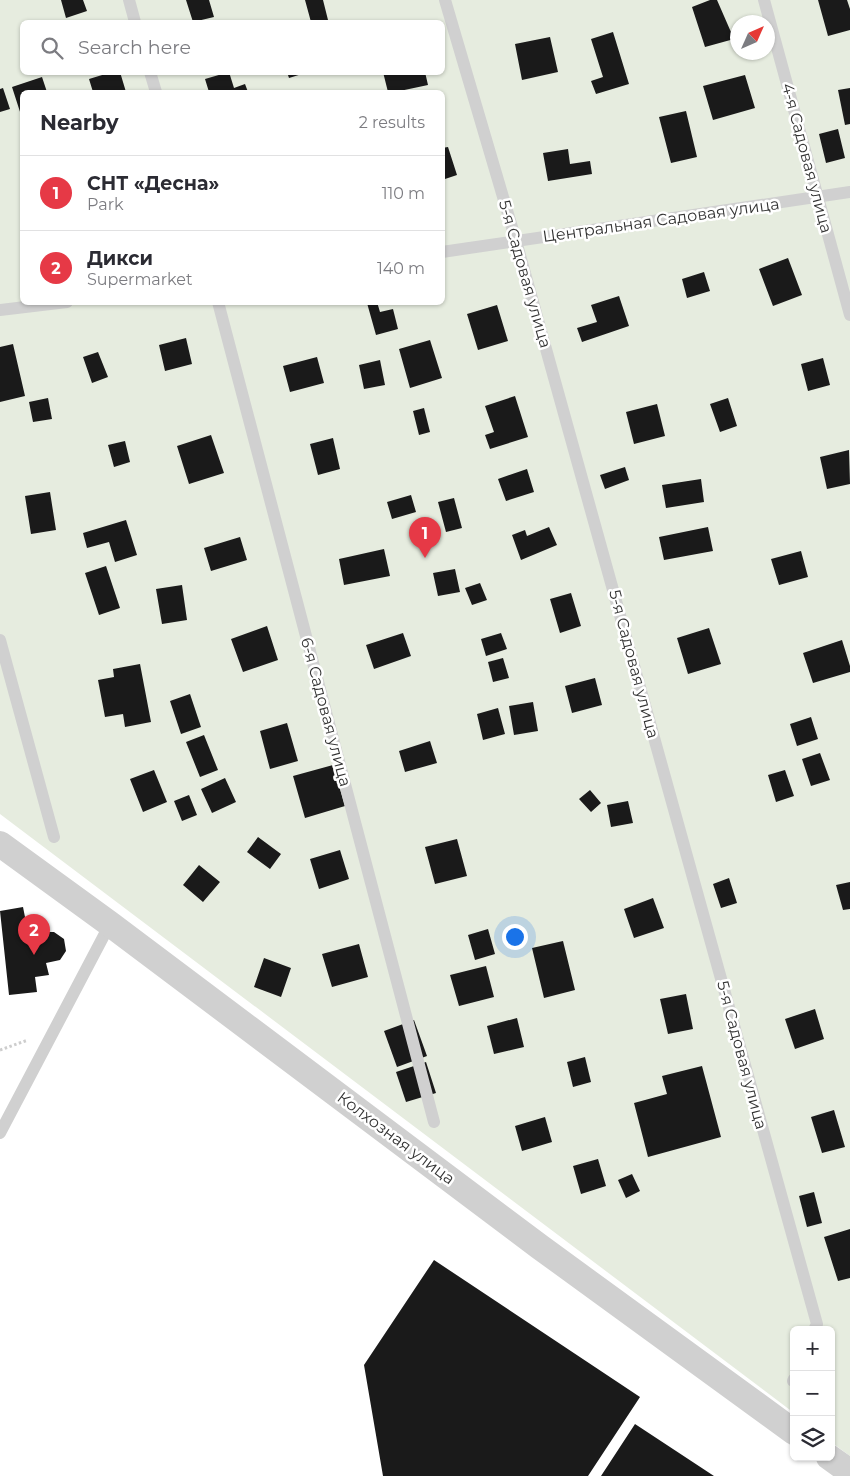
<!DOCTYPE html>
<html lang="en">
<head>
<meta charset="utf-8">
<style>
	:root { --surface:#fff; --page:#f2f2f3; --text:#2b2b33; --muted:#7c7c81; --line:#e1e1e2; --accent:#e63946 }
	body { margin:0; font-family:Montserrat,sans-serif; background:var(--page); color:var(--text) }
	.controls { position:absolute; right:15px; bottom:15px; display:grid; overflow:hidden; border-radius:8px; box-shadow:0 1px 4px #0004 }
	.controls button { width:45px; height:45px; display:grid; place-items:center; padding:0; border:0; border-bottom:1px solid var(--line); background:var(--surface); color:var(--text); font:25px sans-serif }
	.compass { position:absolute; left:730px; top:15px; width:45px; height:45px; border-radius:50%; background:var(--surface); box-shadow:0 1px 4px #0004; rotate:45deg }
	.you { position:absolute; left:514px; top:936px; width:18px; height:18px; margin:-12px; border:4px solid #fff; border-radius:50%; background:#1a73e8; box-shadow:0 0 0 8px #1a73e833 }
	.badge { display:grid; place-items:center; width:32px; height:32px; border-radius:50%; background:var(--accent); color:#fff; font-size:16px; font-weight:700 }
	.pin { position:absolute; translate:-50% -41px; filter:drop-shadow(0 1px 2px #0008) }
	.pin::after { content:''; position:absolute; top:26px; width:18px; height:15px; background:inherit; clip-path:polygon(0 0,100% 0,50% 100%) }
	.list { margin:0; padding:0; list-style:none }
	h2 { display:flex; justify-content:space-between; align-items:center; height:65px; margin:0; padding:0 20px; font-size:21px }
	h2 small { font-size:16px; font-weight:400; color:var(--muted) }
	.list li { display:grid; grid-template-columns:32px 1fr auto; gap:15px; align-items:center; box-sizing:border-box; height:75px; padding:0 20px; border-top:1px solid var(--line) }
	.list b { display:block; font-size:19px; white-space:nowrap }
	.list p { margin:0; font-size:16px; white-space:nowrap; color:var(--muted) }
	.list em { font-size:16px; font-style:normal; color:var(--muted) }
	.icon { flex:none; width:28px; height:28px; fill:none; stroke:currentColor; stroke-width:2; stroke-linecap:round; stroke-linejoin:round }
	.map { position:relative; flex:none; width:850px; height:1476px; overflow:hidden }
	.search { position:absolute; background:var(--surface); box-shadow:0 1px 4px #0004; left:20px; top:20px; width:425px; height:55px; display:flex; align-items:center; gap:12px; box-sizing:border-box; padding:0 18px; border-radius:8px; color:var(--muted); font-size:19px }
	.panel { position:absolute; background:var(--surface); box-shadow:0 1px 4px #0004; left:20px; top:90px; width:425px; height:215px; border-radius:8px }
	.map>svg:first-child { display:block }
	.green { fill:#e6ecdf; fill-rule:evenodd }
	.building { fill:#1a1a1a }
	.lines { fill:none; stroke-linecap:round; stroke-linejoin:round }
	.path { stroke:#cdcdcd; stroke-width:3; stroke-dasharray:2.5 2.5; stroke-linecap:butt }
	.service { stroke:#d0d0d0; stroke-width:12 }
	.minor { stroke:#d0d0d0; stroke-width:26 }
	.labels { text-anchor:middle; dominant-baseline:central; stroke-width:5; stroke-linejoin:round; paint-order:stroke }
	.street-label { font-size:16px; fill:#333; stroke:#fff }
</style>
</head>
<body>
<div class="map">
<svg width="850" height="1476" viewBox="0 0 850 1476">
	<rect width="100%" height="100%" fill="#fff"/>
	<!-- green -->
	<path class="green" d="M0 0H850V1456L831 1442V1330H794V1413L0 814ZM22 22H442V72H22ZM738 22H768V52H738ZM22 92H442V302H22Z"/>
	<!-- building -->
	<path class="building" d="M61 0H83L87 11 66 18Z
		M186 0H209L214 17 193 22Z
		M305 0H323L328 20 311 22Z
		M710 0H717L734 39 705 47 692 7Z
		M818 0H847L850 9V30L828 36Z
		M613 32 629 84 596 94 591 81 603 77 591 39Z
		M550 37 558 72 522 80 515 44Z
		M112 72H120L126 92H93L89 79Z
		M229 72 234 88 245 84 248 92H209L205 79Z
		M287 72H305V73L289 78Z
		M383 72H425L428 85 395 92H388Z
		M745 75 755 108 713 120 703 86Z
		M42 77 47 92H22V118L12 87Z
		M3 88 10 109 0 112V89Z
		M850 88V124L845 125 838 90Z
		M686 111 697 157 671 163 659 117Z
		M838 129 845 158 826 163 819 134Z
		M448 147 457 175 442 180V148Z
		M568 149 570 164 590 161 592 174 548 181 543 153Z
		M788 258 802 295 773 306 759 269Z
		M704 272 710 291 687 298 682 279Z
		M619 296 629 326 582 342 577 328 597 322 591 305Z
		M370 302H377L380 312 393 309 398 329 376 335 367 303Z
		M497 305 508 341 478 350 467 314Z
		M186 338 192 364 165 371 159 345Z
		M430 340 442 378 410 388 399 349Z
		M13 344 25 396 0 402V347Z
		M98 352 108 377 92 383 83 357Z
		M317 357 324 383 290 392 283 366Z
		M823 358 830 385 808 391 801 364Z
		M380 360 385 385 364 389 359 365Z
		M515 396 528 437 490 449 485 435 494 432 485 406Z
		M48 398 52 419 33 422 29 402Z
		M728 398 737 426 720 432 710 404Z
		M657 404 665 436 634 444 626 412Z
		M424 408 430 432 419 435 413 411Z
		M211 435 224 473 189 484 177 446Z
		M333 438 340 469 318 475 310 444Z
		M125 441 130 462 114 467 108 445Z
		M849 450 850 484 827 489 820 457Z
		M625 467 629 480 605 489 600 475Z
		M527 469 534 492 506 501 498 479Z
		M701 479 704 502 666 508 662 485Z
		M50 492 56 530 31 534 25 496Z
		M411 495 416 512 392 519 387 502Z
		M454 498 462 528 446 532 438 502Z
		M126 520 137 555 115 562 109 542 87 548 83 533Z
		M549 527 557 545 521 560 512 535 525 530 527 536Z
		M708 527 713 551 664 560 659 537Z
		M240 537 247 560 211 571 204 548Z
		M384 549 390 576 344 585 339 559Z
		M801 551 808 577 779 585 771 559Z
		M106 566 120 608 99 615 85 573Z
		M455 569 460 592 438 596 433 573Z
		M480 583 487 600 472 605 465 588Z
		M182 585 187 620 162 624 156 589Z
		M571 593 581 626 560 633 550 599Z
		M267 626 278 660 243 672 231 639Z
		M709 628 721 664 688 674 677 638Z
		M403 633 411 656 374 669 366 645Z
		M501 633 507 649 486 656 481 639Z
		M842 640 850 666V672L813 683 803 653Z
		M503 658 509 678 493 682 488 662Z
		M140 664 151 722 125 727 123 714 105 717 98 680 114 677 113 669Z
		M595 678 602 705 572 713 565 686Z
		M190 694 201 727 181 734 170 701Z
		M533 702 538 731 514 735 509 706Z
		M498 708 505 734 483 740 477 714Z
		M811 717 818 739 797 746 790 724Z
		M287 723 298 761 270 769 260 731Z
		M204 735 218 770 200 777 186 742Z
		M430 741 437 763 405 772 399 751Z
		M820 753 830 780 811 786 802 759Z
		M333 765 345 806 305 818 293 776Z
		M154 770 167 802 143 812 130 779Z
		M785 770 794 796 776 802 768 775Z
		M225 778 236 802 212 813 201 789Z
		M590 790 601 803 591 812 579 799Z
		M189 795 197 815 182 821 174 801Z
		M628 801 633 823 611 827 607 805Z
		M258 837 281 854 270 869 247 852Z
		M457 839 467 876 435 884 425 847Z
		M340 850 349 879 319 889 310 859Z
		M199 865 220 882 203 902 183 885Z
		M729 878 737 903 721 908 713 884Z
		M850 882V909L843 910 836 885Z
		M653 898 664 928 634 938 624 909Z
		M23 907 26 922 40 921 44 932H54L64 939 66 951 60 960 46 963 49 975 35 977 37 992 9 995 0 911Z
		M488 929 495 954 475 960 468 935Z
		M563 941 575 990 544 998 532 948Z
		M359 944 368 977 332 987 322 954Z
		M264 958 291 968 281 997 254 987Z
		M486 966 494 997 459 1006 450 975Z
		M686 994 693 1029 668 1034 660 999Z
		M815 1009 824 1039 795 1049 785 1019Z
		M517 1018 524 1047 494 1054 487 1026Z
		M414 1020 427 1056 397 1067 384 1031Z
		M585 1057 591 1082 573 1087 567 1062Z
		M426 1062 436 1093 406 1102 396 1072Z
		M702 1066 721 1137 648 1157 634 1103 667 1094 662 1076Z
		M834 1110 845 1147 822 1153 811 1117Z
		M545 1117 552 1142 522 1151 515 1126Z
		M598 1159 606 1186 581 1194 573 1166Z
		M632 1174 640 1191 626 1198 618 1180Z
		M814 1192 822 1223 807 1227 799 1196Z
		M850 1229V1278L838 1281 824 1237Z
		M434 1260 640 1397 588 1476H383L364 1365Z
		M635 1424 714 1476H601Z"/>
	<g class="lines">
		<!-- path -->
		<path class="path" d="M0 1050 28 1040"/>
		<!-- service -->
		<path class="service" d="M129 0 135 22
			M445 0 516 241 817 1324 814 1330
			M764 0 850 315
			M150 72 156 92
			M442 252 850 192
			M218 302 434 1122
			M0 310 67 302
			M0 640 54 837
			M0 1133 110 924
			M793 1381 794 1379"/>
		<!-- minor -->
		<path class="minor" d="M0 844 110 924 540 1247 794 1432
			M829 1457 850 1472"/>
	</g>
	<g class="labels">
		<!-- street labels -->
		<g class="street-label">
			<text transform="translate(807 158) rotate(75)">4-я Садовая улица</text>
			<text transform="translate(661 220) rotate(-8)">Центральная Садовая улица</text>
			<text transform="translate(525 274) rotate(74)">5-я Садовая улица</text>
			<text transform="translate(634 664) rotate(75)">5-я Садовая улица</text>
			<text transform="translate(326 712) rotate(75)">6-я Садовая улица</text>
			<text transform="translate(742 1055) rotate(75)">5-я Садовая улица</text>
			<text transform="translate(396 1138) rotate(37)">Колхозная улица</text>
		</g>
	</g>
</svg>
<div class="controls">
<button>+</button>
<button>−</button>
<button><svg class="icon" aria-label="layers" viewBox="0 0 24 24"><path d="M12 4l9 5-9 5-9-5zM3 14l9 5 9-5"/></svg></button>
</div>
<svg class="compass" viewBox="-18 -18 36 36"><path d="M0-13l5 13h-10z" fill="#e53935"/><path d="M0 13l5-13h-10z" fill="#7c7c81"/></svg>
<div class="you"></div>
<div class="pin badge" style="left:425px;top:558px">1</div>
<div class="pin badge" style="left:34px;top:955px">2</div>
<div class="search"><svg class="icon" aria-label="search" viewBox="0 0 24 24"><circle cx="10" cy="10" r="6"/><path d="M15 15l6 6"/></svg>Search here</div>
<section class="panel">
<h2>Nearby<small>2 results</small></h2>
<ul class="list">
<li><span class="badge">1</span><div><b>СНТ «Десна»</b><p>Park</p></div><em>110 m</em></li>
<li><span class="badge">2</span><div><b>Дикси</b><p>Supermarket</p></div><em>140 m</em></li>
</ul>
</section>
</div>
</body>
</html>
